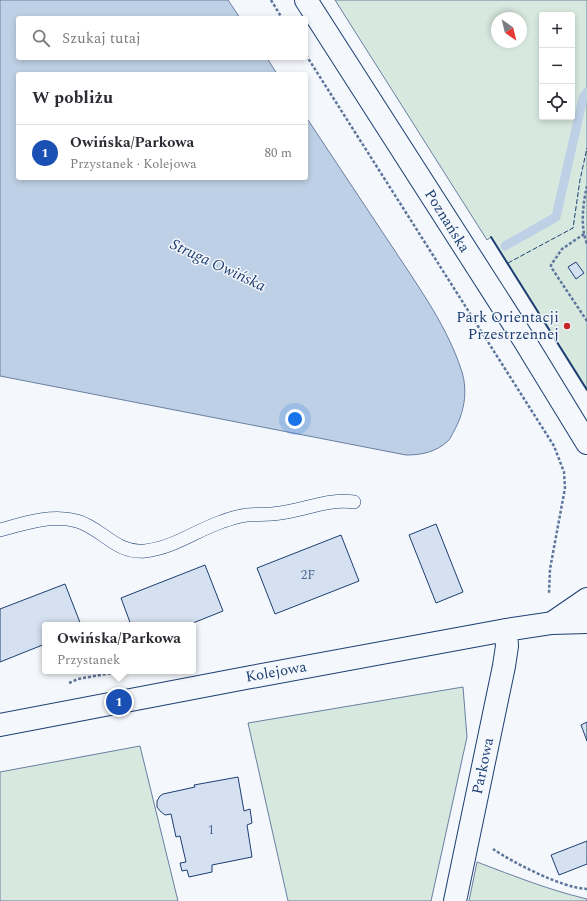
<!DOCTYPE html>
<html lang="pl">
<head>
<meta charset="utf-8">
<style>
	:root { --surface:#fff; --page:#f7f7f7; --text:#2b2b33; --muted:#7c7c81; --line:#e1e1e2; --accent:#0b8043 }
	body { margin:0; font-family:Spectral,serif; background:var(--page); color:var(--text) }
	.controls { position:absolute; right:12px; top:12px; display:grid; overflow:hidden; border-radius:4px; box-shadow:0 2px 6px #0003 }
	.controls button { width:36px; height:36px; display:grid; place-items:center; padding:0; border:0; border-bottom:1px solid var(--line); background:var(--surface); color:var(--text); font:20px sans-serif }
	.compass { position:absolute; left:491px; top:12px; width:36px; height:36px; border-radius:50%; background:var(--surface); box-shadow:0 2px 6px #0003; rotate:145deg }
	.you { position:absolute; left:295px; top:419px; width:14px; height:14px; margin:-10px; border:3px solid #fff; border-radius:50%; background:#1a73e8; box-shadow:0 0 0 6px #1a73e833 }
	.badge { display:grid; place-items:center; width:26px; height:26px; border-radius:50%; background:var(--accent); color:#fff; font-size:13px; font-weight:700 }
	.pin { position:absolute; translate:-50% -50%; border:2px solid #fff; box-shadow:0 1px 4px #0006 }
	.popup { position:absolute; left:42px; top:622px; width:154px; height:52px; box-sizing:border-box; display:grid; place-content:center; border-radius:4px; background:var(--surface); filter:drop-shadow(0 1px 3px #0005); font-size:13px; white-space:nowrap; color:var(--muted) }
	.popup b { font-size:15px; color:var(--text) }
	.popup::after { content:''; position:absolute; left:50%; top:100%; margin-left:-8px; border:8px solid transparent; border-top-color:var(--surface) }
	.list { margin:0; padding:0; list-style:none }
	h2 { display:flex; justify-content:space-between; align-items:center; height:52px; margin:0; padding:0 16px; font-size:17px }
	h2 small { font-size:13px; font-weight:400; color:var(--muted) }
	.list li { display:grid; grid-template-columns:26px 1fr auto; gap:12px; align-items:center; box-sizing:border-box; height:56px; padding:0 16px; border-top:1px solid var(--line) }
	.list b { display:block; font-size:15px; white-space:nowrap }
	.list p { margin:0; font-size:13px; white-space:nowrap; color:var(--muted) }
	.list em { font-size:13px; font-style:normal; color:var(--muted) }
	.icon { flex:none; width:22px; height:22px; fill:none; stroke:currentColor; stroke-width:2; stroke-linecap:round; stroke-linejoin:round }
	.map { position:relative; flex:none; width:587px; height:901px; overflow:hidden }
	.search { position:absolute; background:var(--surface); box-shadow:0 2px 6px #0003; left:16px; top:16px; width:292px; height:44px; display:flex; align-items:center; gap:10px; box-sizing:border-box; padding:0 14px; border-radius:4px; color:var(--muted); font-size:15px }
	.panel { position:absolute; background:var(--surface); box-shadow:0 2px 6px #0003; left:16px; top:72px; width:292px; height:108px; border-radius:4px }
	.map>svg:first-child { display:block }
	.green { fill:#d7e8df; stroke:#687fa3; fill-rule:evenodd }
	.water { fill:#bed0e5; stroke:#687fa3 }
	.lines { fill:none; stroke-linecap:round; stroke-linejoin:round }
	.stream { stroke:#bed0e5; stroke-width:9 }
	.building { fill:#d5e0f0; stroke:#1d3f73 }
	.lane-casing { stroke:#1d3f73; stroke-width:14 }
	.street-casing { stroke:#1d3f73; stroke-width:24 }
	.secondary-casing { stroke:#1d3f73; stroke-width:24 }
	.path { stroke:#5e769c; stroke-width:2.5; stroke-dasharray:3 2; stroke-linecap:butt }
	.lane { stroke:#f4f7fb; stroke-width:13 }
	.street { stroke:#f4f7fb; stroke-width:22 }
	.secondary { stroke:#f4f7fb; stroke-width:22 }
	.fence { stroke:#1d3f73; stroke-width:1; stroke-dasharray:5 2; stroke-linecap:butt }
	.wall { stroke:#1d3f73; stroke-width:2 }
	.poi-dot { fill:#c62828; stroke:#f4f7fb; stroke-width:1.5 }
	.labels { text-anchor:middle; dominant-baseline:central; stroke-width:3; stroke-linejoin:round; paint-order:stroke }
	.number-label { font-size:13px; fill:#4b6792 }
	.street-label { font-size:15px; fill:#1d3f73; stroke:#f4f7fb }
	.poi-label { font-size:15px; fill:#1d3f73; stroke:#f4f7fb; text-anchor:end }
	.water-label { font-size:16px; font-style:italic; fill:#1d3f73; stroke:#f4f7fb }
</style>
</head>
<body>
<div class="map">
<svg width="587" height="901" viewBox="0 0 587 901">
	<rect width="100%" height="100%" fill="#f4f7fb"/>
	<!-- green -->
	<path class="green" d="M335 0H587V390L491 237 487 240ZM542 15H572V117H542ZM497 18H521V42H497Z
		M463 687 467 737 431 901H288L248 723Z
		M140 746 178 901H0V772Z
		M477 862C514 876 549 890 587 899V901H469Z"/>
	<!-- water -->
	<path class="water" d="M0 0H228L240 18H18V58H267L277 74H18V178H306V117C336 162 365 206 395 251 420 289 448 328 462 372 468 392 464 413 454 431 452 434 451 438 448 441 436 452 422 455 406 455L0 376Z"/>
	<g class="lines">
		<!-- stream -->
		<path class="stream" d="M505 246 556 217 583 98 587 92"/>
	</g>
	<!-- building -->
	<path class="building" d="M576 262 584 273 576 279 568 267Z
		M436 524 463 592 436 603 409 535Z
		M341 535 359 581 275 614 257 568Z
		M205 565 223 611 188 625H131L121 598Z
		M65 584 81 625H45V644L0 662V609Z
		M587 722V741L581 725Z
		M238 777 244 811 250 809 252 823 247 825 252 857 212 865V872L189 877 187 870 182 871 180 863 186 862 180 836 176 837 171 814 165 815 160 811 157 807V801L160 796 163 794 195 787 194 785Z
		M587 841V864L559 875 551 855Z"/>
	<g class="lines">
		<!-- lane casing -->
		<g class="lane-casing">
			<path id="lane" d="M0 530C25 523 52 514 77 521 102 528 116 554 145 551 173 548 195 531 221 522 229 519 238 516 247 515 258 514 269 515 280 513 305 510 329 498 354 502"/>
		</g>
		<!-- street casing -->
		<g class="street-casing">
			<path id="street" d="M552 623 587 599
				M0 725 251 677 506 630 552 623 587 622
				M455 901 504 666 507 646 506 630"/>
		</g>
		<!-- secondary casing -->
		<g class="secondary-casing">
			<path id="secondary" d="M306 0 524 340 587 443"/>
		</g>
		<!-- path -->
		<path class="path" d="M271 0 282 18
			M306 55 554 446 564 472 565 488 550 569 549 593
			M587 186C583 203 580 227 587 244
			M584 234 562 249 551 265V267L587 321
			M69 683 78 679 123 671
			M493 849C514 863 562 888 587 889"/>
		<!-- lane -->
		<use href="#lane" class="lane"/>
		<!-- street -->
		<use href="#street" class="street"/>
		<!-- secondary -->
		<use href="#secondary" class="secondary"/>
		<!-- fence -->
		<path class="fence" d="M508 263 573 228 580 180 587 148"/>
		<!-- wall -->
		<path class="wall" d="M491 237 587 390"/>
	</g>
	<!-- markers -->
	<circle class="poi-dot" cx="567" cy="326" r="4"/>
	<g class="labels">
		<!-- number labels -->
		<g class="number-label">
			<text x="308" y="575">2F</text>
			<text x="211" y="830">1</text>
		</g>
		<!-- street labels -->
		<g class="street-label">
			<text transform="translate(447 221) rotate(58)">Poznańska</text>
			<text transform="translate(276 672) rotate(-10)">Kolejowa</text>
			<text transform="translate(483 766) rotate(-78)">Parkowa</text>
		</g>
		<!-- poi labels -->
		<g class="poi-label">
			<text x="559" y="317">Park Orientacji<tspan x="559" dy="17">Przestrzennej</tspan></text>
		</g>
		<!-- water labels -->
		<g class="water-label">
			<text transform="translate(218 265) rotate(25)">Struga Owińska</text>
		</g>
	</g>
</svg>
<div class="controls">
<button>+</button>
<button>−</button>
<button><svg class="icon" aria-label="locate" viewBox="0 0 24 24"><circle cx="12" cy="12" r="6"/><path d="M12 2v4M12 18v4M2 12h4M18 12h4"/></svg></button>
</div>
<svg class="compass" viewBox="-18 -18 36 36"><path d="M0-13l5 13h-10z" fill="#e53935"/><path d="M0 13l5-13h-10z" fill="#7c7c81"/></svg>
<div class="you"></div>
<div class="pin badge" style="left:119px;top:702px;background:#1a4fb4">1</div>
<div class="popup"><b>Owińska/Parkowa</b>Przystanek</div>
<div class="search"><svg class="icon" aria-label="search" viewBox="0 0 24 24"><circle cx="10" cy="10" r="6"/><path d="M15 15l6 6"/></svg>Szukaj tutaj</div>
<section class="panel">
<h2>W pobliżu<small></small></h2>
<ul class="list">
<li><span class="badge" style="background:#1a4fb4">1</span><div><b>Owińska/Parkowa</b><p>Przystanek · Kolejowa</p></div><em>80 m</em></li>
</ul>
</section>
</div>
</body>
</html>
